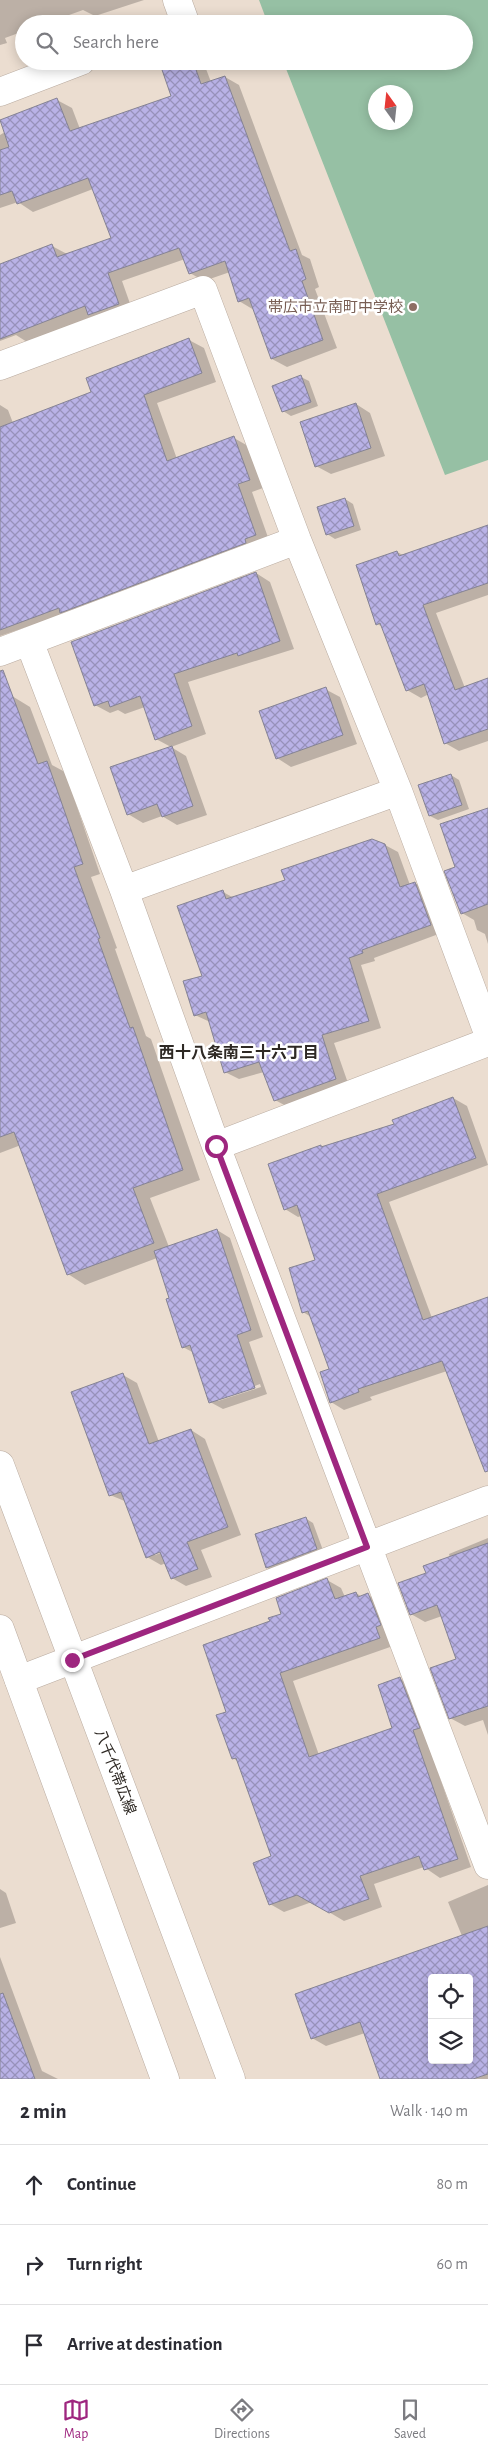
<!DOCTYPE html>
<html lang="en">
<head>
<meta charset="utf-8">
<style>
	:root { --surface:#fff; --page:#f2f2f3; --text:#2b2b33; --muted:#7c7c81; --line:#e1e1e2; --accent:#9e267f }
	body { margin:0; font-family:"Alegreya Sans","Noto Sans JP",sans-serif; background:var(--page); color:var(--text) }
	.controls { position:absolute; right:15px; bottom:15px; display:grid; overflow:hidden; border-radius:5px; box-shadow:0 2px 12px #0003 }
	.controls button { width:45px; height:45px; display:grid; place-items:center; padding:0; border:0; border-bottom:1px solid var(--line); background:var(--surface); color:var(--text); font:25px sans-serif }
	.compass { position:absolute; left:368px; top:85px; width:45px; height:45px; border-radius:50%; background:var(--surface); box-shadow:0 2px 12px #0003; rotate:345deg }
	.stop { position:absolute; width:15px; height:15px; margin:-11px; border:4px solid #9e267f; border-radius:50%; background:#fff }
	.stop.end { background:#9e267f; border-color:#fff; box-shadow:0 1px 5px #0008 }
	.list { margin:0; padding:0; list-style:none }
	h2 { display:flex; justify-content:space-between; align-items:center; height:65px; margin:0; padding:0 20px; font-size:21px }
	h2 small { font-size:16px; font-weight:400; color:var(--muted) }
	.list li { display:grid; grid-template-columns:32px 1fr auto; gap:15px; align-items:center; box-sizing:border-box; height:80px; padding:0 20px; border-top:1px solid var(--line) }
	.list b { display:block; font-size:19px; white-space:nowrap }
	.list em { font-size:16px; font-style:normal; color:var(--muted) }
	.icon { flex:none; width:28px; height:28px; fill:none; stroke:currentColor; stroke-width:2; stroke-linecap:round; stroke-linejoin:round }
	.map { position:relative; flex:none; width:488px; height:2079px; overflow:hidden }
	.search { position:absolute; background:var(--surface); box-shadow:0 2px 12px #0003; left:15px; right:15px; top:15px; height:55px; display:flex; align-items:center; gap:12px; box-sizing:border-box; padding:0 18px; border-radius:28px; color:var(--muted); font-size:19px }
	.sheet { height:305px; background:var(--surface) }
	nav { display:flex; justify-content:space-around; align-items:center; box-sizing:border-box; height:70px; border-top:1px solid var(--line); background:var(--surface); font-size:14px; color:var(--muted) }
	nav a { display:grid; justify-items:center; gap:2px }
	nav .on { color:var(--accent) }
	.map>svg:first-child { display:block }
	.grass { fill:#96c0a4; fill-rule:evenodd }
	.shadow { fill:#0003; fill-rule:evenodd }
	.building { fill:url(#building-cross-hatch); stroke:#858393; fill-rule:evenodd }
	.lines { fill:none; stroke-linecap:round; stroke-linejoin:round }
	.minor-casing { stroke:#b9aba0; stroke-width:29 }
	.major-casing { stroke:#b9aba0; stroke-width:29 }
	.minor { stroke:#fff; stroke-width:28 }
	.major { stroke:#fff; stroke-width:28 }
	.route { stroke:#9e267f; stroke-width:6 }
	.education-dot { fill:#8d6e63; stroke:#fff; stroke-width:2 }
	.labels { text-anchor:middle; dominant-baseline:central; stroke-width:5; stroke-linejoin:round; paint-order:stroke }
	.education-label { font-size:15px; fill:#785e54; stroke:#fff; text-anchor:end }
	.street-label { font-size:15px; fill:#2e2924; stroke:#fff }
	.neighbourhood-label { font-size:16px; font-weight:bold; fill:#2e2924; stroke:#fff }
</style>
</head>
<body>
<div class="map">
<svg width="488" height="2079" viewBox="0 0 488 2079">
	<defs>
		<pattern id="building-cross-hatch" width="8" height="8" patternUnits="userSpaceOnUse" patternTransform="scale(1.25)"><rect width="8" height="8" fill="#b9b2e6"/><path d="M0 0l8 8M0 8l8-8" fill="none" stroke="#9791ba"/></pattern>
	</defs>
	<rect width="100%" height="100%" fill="#ebddd0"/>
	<!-- grass -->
	<path class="grass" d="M259 0H488V460L445 475 283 61H464V24H268ZM376 92H406V122H376Z"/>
	<!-- shadow -->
	<path class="shadow" d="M0 0H144L95 16 83 10 44 24H24V31L5 38 7 43 0 45Z
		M165 61H203L211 82 225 77 239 85 302 255 310 259 319 287 315 289 337 348 287 367 272 359 254 310 239 301 230 272 204 281 190 273 185 259 122 281 133 312 103 322 93 316 27 342 16 335 0 341V265L52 246 67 254 113 238 93 189 33 212 18 202 0 208V135L57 100 72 108 80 129 173 97Z
		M189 340 204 348 216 382 157 403 177 459 234 438 248 446 263 488 252 492 270 543 45 627 38 623 0 636V405L8 410 13 423 93 393Z
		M301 377 309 381 318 406 291 416 283 411Z
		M356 404 370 413 385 456 331 474 316 466Z
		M345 499 353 504 361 530 335 539 327 534Z
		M488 526V595L436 613 465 688 488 680V741L459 751 445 743 429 694 421 698 407 690 383 627 377 624 397 552 403 555Z
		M256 573 270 582 294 649 188 682 206 734 171 747 186 756 207 815 177 825 162 816 143 823 128 814 171 747 156 739 145 707 125 714 118 710 110 713 95 705Z
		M325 689 340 697 357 744 291 767 277 758Z
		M12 696 30 707 52 765 65 772 100 874 91 877 117 948 115 949 146 1036 151 1039 200 1180 150 1198 169 1247 217 1230 230 1238 263 1337 249 1342 267 1394 223 1409 210 1402 194 1353 183 1347 171 1299 157 1258 85 1285 68 1274 21 1145 0 1153V701ZM260 1384 261 1387 218 1401V1399Z
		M451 775 459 780 469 809 438 820 430 816Z
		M488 809V944L485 934 477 930 474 920 462 913 456 868Z
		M385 845 398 852 410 885 415 883 428 891 444 932 374 958 375 961 361 965 381 1028 334 1043 349 1086 288 1107 275 1100 264 1072 239 1079 225 1072 210 1022 195 1015 223 892 234 898Z
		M453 1098 467 1106 488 1165 389 1202 432 1318 488 1299V1455L447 1371 370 1397 372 1400 344 1410 331 1402 330 1370 311 1317 303 1312 316 1260 301 1216 298 1217 285 1209 323 1148 395 1125Z
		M123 1375 137 1383 159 1442 191 1430 205 1439 241 1535 201 1550 212 1577 186 1586 172 1578 166 1563 161 1565 147 1557 127 1502 110 1495ZM166 1549V1551L155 1555V1553Z
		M305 1518 313 1523 324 1553 275 1572 267 1568Z
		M488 1538V1735L483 1720 465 1726 450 1718 457 1660 442 1616 425 1622 411 1614 427 1574 450 1558 449 1554Z
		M327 1580 341 1588 345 1597 356 1593 362 1597 368 1595 383 1603 393 1646 293 1681 319 1755 394 1729 400 1679 414 1687 426 1738 471 1867 440 1878 424 1867 374 1884 382 1907 344 1921 312 1902 284 1912 270 1904 272 1857 237 1761 233 1758 228 1712 271 1622Z
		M488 1885V2079H382L365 2033 326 2046 312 2038 462 1936 448 1902ZM432 1978H469V2060H432Z
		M0 1889 6 1893 16 1923 0 1928Z
		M0 1957 42 2071 58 2079H0Z"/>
	<!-- building -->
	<path class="building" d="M159 61H193L201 84 225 76 290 251 296 249 306 279 302 281 323 340 271 359 249 298 238 302 225 261 189 274 179 248 108 273 119 304 88 315 85 306 0 339V264L52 244 57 257 111 238 88 178 17 204 12 191 0 195V150L9 147 0 120 57 98 70 131 171 96Z
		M189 338 202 373 144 395 167 461 234 436 250 480 238 484 256 535 245 539 246 543 60 613 59 608 0 630V427L91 392 86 378Z
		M301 375 311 402 282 412 272 386Z
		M356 403 371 448 315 467 300 422Z
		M345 498 354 526 326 535 317 507Z
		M488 525V583L423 605 455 690 488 678V729L444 744 424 684 406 691 380 623 376 625 356 565 397 551 399 556Z
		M256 572 280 641 238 656 237 653 174 674 192 726 155 740 140 696 110 707 108 701 94 706 71 642Z
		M3 670 38 764 47 761 83 864 74 867 100 938 98 939 130 1028 133 1027 183 1170 133 1188 154 1243 67 1275 14 1132 0 1137V671Z
		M326 687 343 735 276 759 259 711Z
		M172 746 193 806 162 817 157 804 127 815 110 767Z
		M451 774 462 805 429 816 418 785Z
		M488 808V904L461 914 444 871 455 867 440 824Z
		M372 839 385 844 400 887 415 882 431 925 362 950 363 953 349 958 369 1021 322 1035 336 1079 274 1101 259 1062 224 1073 206 1012 194 1016 183 981 202 976 177 906 223 890 226 899 285 880 281 870Z
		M453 1097 476 1158 377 1194 423 1320 488 1297V1471L485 1472 442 1361 358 1389 359 1392 330 1403 320 1372 329 1369 308 1311 302 1313 289 1268 315 1260 297 1205 284 1210 268 1164 321 1145V1147L394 1124 392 1120Z
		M217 1229 251 1330 237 1335 255 1388 209 1403 190 1345 182 1348 166 1299 169 1298 154 1251Z
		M123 1373 149 1444 191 1429 228 1527 187 1542 198 1569 171 1579 160 1552 146 1558 121 1492 109 1496 71 1392Z
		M306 1517 317 1549 266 1568 255 1534Z
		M488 1543V1706L449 1719 430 1668 456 1659 437 1605 410 1615 398 1583 426 1573 423 1566Z
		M327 1578 335 1599 356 1592 358 1597 368 1593 381 1625 376 1627 380 1638 280 1673 309 1757 392 1728 378 1685 400 1677 420 1728 413 1730 458 1859 424 1870 419 1856 360 1876 369 1899 329 1913 297 1895 269 1905 253 1863 271 1856 236 1758 232 1759 216 1715 226 1712 203 1645 270 1621 268 1618 281 1614 276 1598Z
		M488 1926V2074L473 2079H380L360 2022 311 2039 295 1994ZM432 1978H469V2060H432Z
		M3 1993 35 2079H0V1994Z"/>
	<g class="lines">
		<!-- minor casing -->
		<g class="minor-casing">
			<path id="minor" d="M177 0 185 22 181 24
				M0 92 81 61
				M0 366 203 290 297 540 398 791 488 1033
				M29 641 124 890 216 1146 488 1865
				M0 652 297 540
				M124 890 398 791
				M216 1146 488 1042
				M19 1680 488 1500"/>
		</g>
		<!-- major casing -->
		<g class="major-casing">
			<path id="major" d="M0 1465 231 2079
				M0 1629 165 2079"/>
		</g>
		<!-- minor -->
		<use href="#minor" class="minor"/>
		<!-- major -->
		<use href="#major" class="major"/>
	</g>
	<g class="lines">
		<!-- route -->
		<path class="route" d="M72 1660 367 1547 216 1146"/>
	</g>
	<!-- markers -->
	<circle class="education-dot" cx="413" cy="307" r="5"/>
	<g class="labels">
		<!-- education labels -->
		<g class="education-label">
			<text x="403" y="307">帯広市立南町中学校</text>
		</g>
		<!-- street labels -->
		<g class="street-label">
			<text transform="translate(115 1772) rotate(69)">八千代帯広線</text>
		</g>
		<!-- neighbourhood labels -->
		<g class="neighbourhood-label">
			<text x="239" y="1053">西十八条南三十六丁目</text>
		</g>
	</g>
</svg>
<div class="controls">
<button><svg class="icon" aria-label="locate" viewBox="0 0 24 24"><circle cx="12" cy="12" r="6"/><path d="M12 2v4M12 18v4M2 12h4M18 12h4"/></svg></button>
<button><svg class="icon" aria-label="layers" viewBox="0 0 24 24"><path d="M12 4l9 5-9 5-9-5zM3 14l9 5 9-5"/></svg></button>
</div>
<svg class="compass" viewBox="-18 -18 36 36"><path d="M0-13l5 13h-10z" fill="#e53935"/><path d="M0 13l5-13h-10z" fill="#7c7c81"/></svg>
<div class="stop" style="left:216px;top:1146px"></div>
<div class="stop end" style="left:72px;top:1660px"></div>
<div class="search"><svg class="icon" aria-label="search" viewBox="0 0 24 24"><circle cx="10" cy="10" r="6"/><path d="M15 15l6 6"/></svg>Search here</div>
</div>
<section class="sheet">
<h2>2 min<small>Walk · 140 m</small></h2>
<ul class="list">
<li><svg class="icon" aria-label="ahead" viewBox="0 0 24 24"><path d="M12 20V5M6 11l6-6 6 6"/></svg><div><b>Continue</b></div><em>80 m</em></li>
<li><svg class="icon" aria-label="right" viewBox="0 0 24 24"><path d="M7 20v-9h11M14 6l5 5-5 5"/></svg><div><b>Turn right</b></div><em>60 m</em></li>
<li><svg class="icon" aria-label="arrive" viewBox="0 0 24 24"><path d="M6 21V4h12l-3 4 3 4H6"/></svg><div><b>Arrive at destination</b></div></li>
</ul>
</section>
<nav>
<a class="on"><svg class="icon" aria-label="map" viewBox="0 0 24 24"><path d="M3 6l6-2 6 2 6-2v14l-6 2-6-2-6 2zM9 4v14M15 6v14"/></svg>Map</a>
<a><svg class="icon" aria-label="directions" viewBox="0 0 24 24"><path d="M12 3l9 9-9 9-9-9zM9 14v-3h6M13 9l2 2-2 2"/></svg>Directions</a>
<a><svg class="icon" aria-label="saved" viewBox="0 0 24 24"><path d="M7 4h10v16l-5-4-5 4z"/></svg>Saved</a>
</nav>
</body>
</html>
